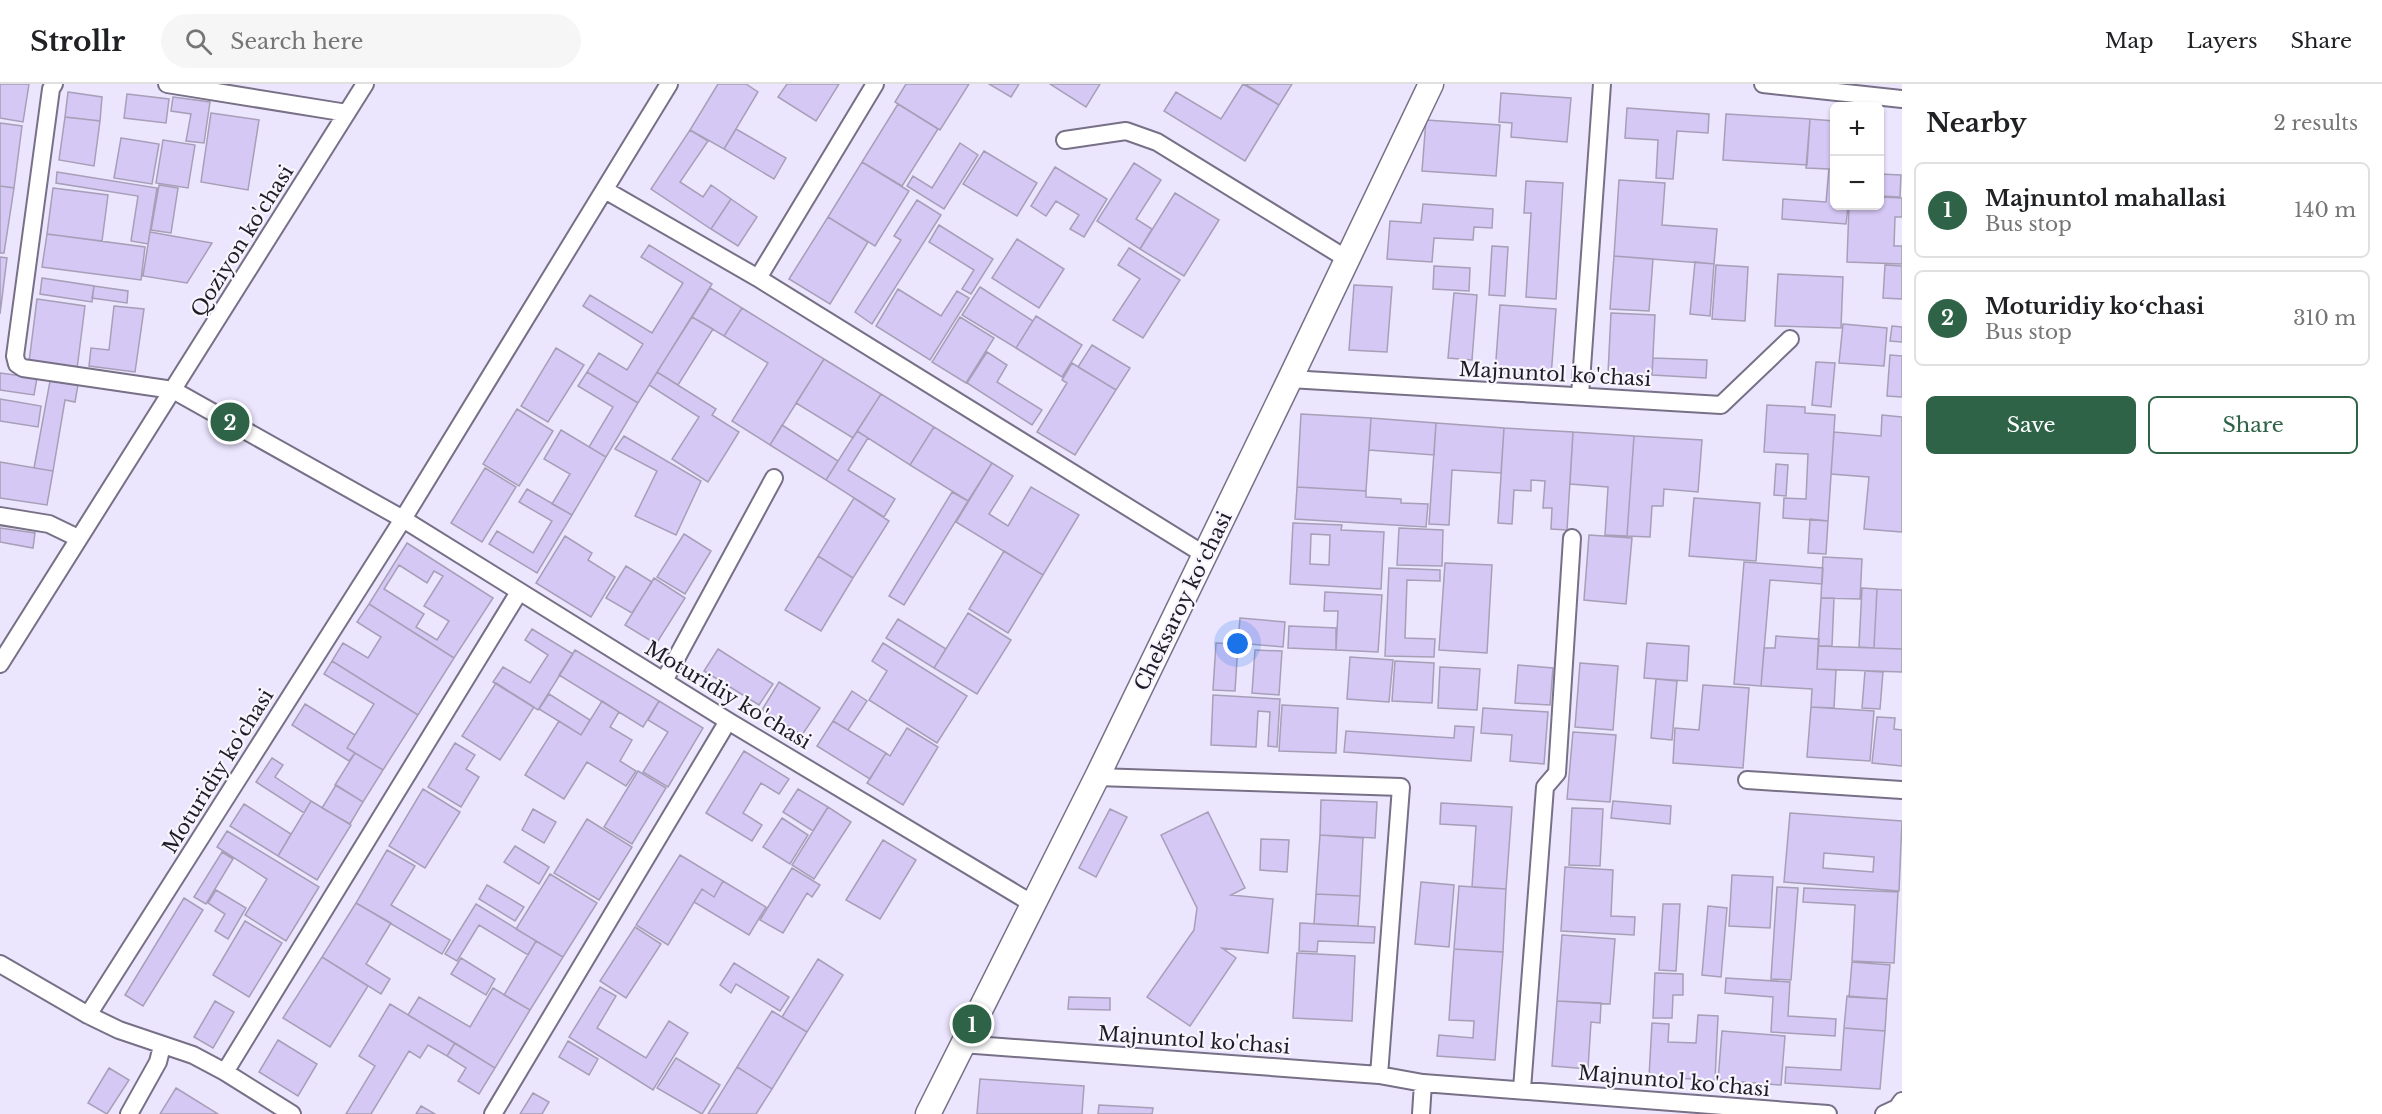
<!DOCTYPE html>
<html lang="en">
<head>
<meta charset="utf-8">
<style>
	:root { --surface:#fff; --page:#f6f6f6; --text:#202124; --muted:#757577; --line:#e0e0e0; --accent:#2f6348 }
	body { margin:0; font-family:"Libre Baskerville",serif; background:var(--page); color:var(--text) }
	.controls { position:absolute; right:18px; top:18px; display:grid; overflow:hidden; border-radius:9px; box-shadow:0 2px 4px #0004 }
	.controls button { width:54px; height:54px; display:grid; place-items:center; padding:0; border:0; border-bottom:2px solid var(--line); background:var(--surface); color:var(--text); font:30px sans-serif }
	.you { position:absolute; left:1238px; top:560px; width:21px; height:21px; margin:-15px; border:4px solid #fff; border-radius:50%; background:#1a73e8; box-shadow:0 0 0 9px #1a73e833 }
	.badge { display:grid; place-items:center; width:39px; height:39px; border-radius:50%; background:var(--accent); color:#fff; font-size:20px; font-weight:700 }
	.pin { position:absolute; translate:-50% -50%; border:3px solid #fff; box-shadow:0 2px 6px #0006 }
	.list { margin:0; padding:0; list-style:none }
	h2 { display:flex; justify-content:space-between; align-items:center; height:78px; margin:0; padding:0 24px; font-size:26px }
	h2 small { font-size:20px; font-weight:400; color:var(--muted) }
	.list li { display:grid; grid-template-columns:39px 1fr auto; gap:18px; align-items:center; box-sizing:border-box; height:96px; margin:0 12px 12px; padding:0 12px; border:2px solid var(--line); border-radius:9px }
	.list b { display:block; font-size:22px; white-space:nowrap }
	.list p { margin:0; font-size:20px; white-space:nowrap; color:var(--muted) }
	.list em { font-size:20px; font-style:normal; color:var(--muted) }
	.actions { display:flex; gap:12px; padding:18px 24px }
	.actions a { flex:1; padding:14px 0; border:2px solid var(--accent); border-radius:9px; text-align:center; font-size:21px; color:var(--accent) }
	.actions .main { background:var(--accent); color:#fff }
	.icon { flex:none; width:33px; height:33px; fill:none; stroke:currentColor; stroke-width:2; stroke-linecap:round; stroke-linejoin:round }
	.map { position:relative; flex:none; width:1902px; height:1030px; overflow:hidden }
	header { display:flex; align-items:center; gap:36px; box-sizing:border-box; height:84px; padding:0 30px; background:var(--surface); border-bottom:2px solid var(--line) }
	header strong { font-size:28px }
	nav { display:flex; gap:33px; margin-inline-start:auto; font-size:21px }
	.search { width:420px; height:54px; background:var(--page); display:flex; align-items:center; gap:15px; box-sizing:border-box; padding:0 21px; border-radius:33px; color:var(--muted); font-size:22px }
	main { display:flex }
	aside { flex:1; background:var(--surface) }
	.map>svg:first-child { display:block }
	.building { fill:#d6c8f5; stroke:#a69fb7; stroke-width:1.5; fill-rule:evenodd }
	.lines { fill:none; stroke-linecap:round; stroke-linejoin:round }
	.street-casing { stroke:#777086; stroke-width:20 }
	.secondary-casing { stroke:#777086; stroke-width:27 }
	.street { stroke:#fff; stroke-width:16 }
	.secondary { stroke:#fff; stroke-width:24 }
	.labels { text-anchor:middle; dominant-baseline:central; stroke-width:4.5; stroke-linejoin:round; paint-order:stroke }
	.street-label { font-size:20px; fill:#1e1c24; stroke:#f8f5ff }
</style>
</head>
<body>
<header>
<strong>Strollr</strong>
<div class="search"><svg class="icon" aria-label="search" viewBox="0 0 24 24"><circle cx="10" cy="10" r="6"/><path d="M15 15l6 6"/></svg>Search here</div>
<nav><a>Map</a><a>Layers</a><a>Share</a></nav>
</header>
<main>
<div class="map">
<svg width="1902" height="1030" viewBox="0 0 1902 1030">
	<rect width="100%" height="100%" fill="#ece5fe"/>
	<!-- building -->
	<path class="building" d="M0 0H29L23 38 0 34Z
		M718 0H746L758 8 724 65 690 46Z
		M787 0H839L816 37 778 13Z
		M906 0H969L940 46 895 18Z
		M989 0H1019L1011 13Z
		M1050 0H1100L1086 23Z
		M1243 0 1279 21 1245 77 1164 27 1176 8 1221 35Z
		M1245 0H1292L1279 21Z
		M68 8 102 13 100 37 65 33Z
		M1501 9 1571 14 1567 58 1511 53 1512 39 1499 38Z
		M127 10 169 15 166 39 124 34Z
		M173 13 210 18 204 59 186 57 191 30 171 27Z
		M898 20 938 45 902 102 862 78Z
		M1627 24 1709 30 1708 49 1677 47 1673 95 1656 94 1658 56 1625 54Z
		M211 29 259 36 248 106 201 98Z
		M1726 30 1810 35 1807 81 1723 76Z
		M65 33 100 37 94 82 59 76Z
		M1810 35 1834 37V122H1848L1846 140 1782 135 1783 115 1826 118 1829 85 1806 84Z
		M1426 36 1500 41 1496 92 1422 87Z
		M0 39 22 42 14 104 0 102Z
		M736 45 786 74 774 95 724 65Z
		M690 46 708 57 680 98 703 113 711 101 731 115 711 145 651 105Z
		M121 54 159 60 152 100 114 94Z
		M163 56 195 61 188 104 156 99Z
		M960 59 978 71 944 125 907 102 913 92 932 104Z
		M984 67 1037 99 1017 132 963 100Z
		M862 78 909 107 875 162 828 133Z
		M1134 79 1161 96 1136 135 1152 145 1140 165 1097 137Z
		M1055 83 1107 115 1084 153 1070 145 1079 131 1056 117 1046 132 1031 122Z
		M57 88 157 104 148 160 131 157 138 112 56 99Z
		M1880 90 1901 91 1900 113 1880 112Z
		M1619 96 1665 99 1662 141 1717 145 1714 180 1614 172Z
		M1526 97 1563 99 1556 215 1526 213 1531 129H1524Z
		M159 101 178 104 171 149 151 146Z
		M0 102 14 104 4 169H0Z
		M53 104 108 111 102 157 47 150Z
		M1175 109 1219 136 1184 192 1140 165Z
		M1880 113 1902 114V133H1895L1894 162H1902V180L1847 178 1849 122H1880Z
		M731 115 757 133 738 162 711 145Z
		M917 116 941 131 872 240 855 228 901 156 894 152Z
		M1423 120 1493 125 1492 144 1474 143 1473 156 1434 154 1432 178 1387 175 1390 137 1421 139Z
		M828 133 868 158 830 220 789 195Z
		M939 141 993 175 971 210 962 205 974 186 929 158Z
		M150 148 212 159 187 199 143 192Z
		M47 150 145 163 141 196 42 183Z
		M1017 155 1064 185 1039 224 992 194Z
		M649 161 712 200 638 319 587 288 599 269 627 286 643 260 583 222 590 211 652 249 683 199 641 173Z
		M1492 162 1508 163 1505 212 1489 211Z
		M1129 164 1180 196 1143 254 1113 236 1140 195 1118 181Z
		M1614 172 1653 175 1649 227 1610 225Z
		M0 173 7 174 0 230Z
		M1695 178 1714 180 1710 232 1690 230Z
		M1716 181 1748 183 1745 237 1712 235Z
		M1885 181 1902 182V215L1883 214Z
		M1434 182 1470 184 1469 207 1433 205Z
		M1778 190 1843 193 1841 244 1775 242Z
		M42 194 94 202 92 218 40 210Z
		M1354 201 1392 203 1387 268 1349 266Z
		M94 202 128 207 127 219 92 214Z
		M980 203 1033 237 1016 264 962 231Z
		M710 204 742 224 724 252 692 233Z
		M898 205 941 232 957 207 969 214 930 276 876 242Z
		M1454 209 1477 211 1472 276 1448 274Z
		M37 215 85 222 77 285 29 278Z
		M1500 221 1556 225 1551 293 1495 289Z
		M114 222 144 225 135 288 89 282 91 264 109 266Z
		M742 224 824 275 770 361 732 337 768 279 724 252Z
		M1611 229 1655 231 1652 291 1608 289Z
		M1036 232 1082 261 1062 293 1016 264Z
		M692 233 713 245 678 301 657 288Z
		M960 233 994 254 966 299 932 278Z
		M1843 240 1887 244 1884 282 1839 279Z
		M1892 242 1902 243V258L1890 257Z
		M1092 261 1130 284 1116 306 1078 283Z
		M556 264 584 281 548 338 521 322Z
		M987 268 1007 281 997 298 1042 326 1032 341 967 299Z
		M1890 271 1902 272V313L1887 312Z
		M1653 274 1707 276 1706 294 1652 291Z
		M824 275 881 310 853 354 796 319Z
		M1816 278 1835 279 1831 323 1812 321Z
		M1072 279 1116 306 1075 371 1037 348 1067 299 1062 296Z
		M587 288 638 319 606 373 589 363 613 323 578 302Z
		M657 288 716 325 712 331 739 348 708 398 672 375 699 333 649 301Z
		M0 289 37 294 34 311 0 306Z
		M50 297 78 301 75 318 65 316 53 387 34 384Z
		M881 310 934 343 910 381 857 347Z
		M0 315 41 322 38 343 0 337Z
		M1767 321 1805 323V329L1835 331 1828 437 1783 434 1784 414 1806 415 1808 370 1764 368Z
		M517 325 553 347 519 402 483 380Z
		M1301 330 1371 334 1366 407 1297 403Z
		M1882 331 1902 333V448L1864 445 1869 393 1831 390 1834 348 1881 352Z
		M1371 334 1436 339 1434 371 1369 366Z
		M1436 339 1504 344 1501 389 1452 386 1449 441 1429 440Z
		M782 341 838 377 826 396 770 361Z
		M934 343 992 379 968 417 910 381Z
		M1504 344 1573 348 1567 446 1551 445 1552 424H1543L1545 397 1531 396V407L1514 406 1512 440 1498 439Z
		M561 346 606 373 572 431 552 420 570 390 544 375Z
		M857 347 868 354 848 386 895 415 884 433 826 396Z
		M1573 348 1634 352 1627 452 1605 451 1608 403 1570 400Z
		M624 352 701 397 676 451 635 432 657 387 615 365Z
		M1634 352 1702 356 1698 408 1664 405 1663 422H1652L1650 453 1627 452Z
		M0 378 53 387 47 421 0 414Z
		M992 379 1013 392 989 430 1008 442 1031 403 1079 431 1043 491 956 438Z
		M1776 380 1788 381 1786 412 1774 411Z
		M485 384 516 403 482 458 451 439Z
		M1297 403 1366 407V413L1401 415V419L1428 420 1426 443 1295 435Z
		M527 405 572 431 537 489 489 460 497 447 533 469 552 437 519 418Z
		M952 408 968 417 904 521 889 512Z
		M854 414 889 437 853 494 818 472Z
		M1694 414 1760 419 1756 477 1689 472Z
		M1810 435 1828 437 1826 470 1808 469Z
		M1293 439 1342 441 1341 446 1384 448 1381 505 1290 500ZM1311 450 1330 451 1329 481 1310 480Z
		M0 444 35 449 33 464 0 458Z
		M1399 444 1443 446 1442 482 1397 481Z
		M684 450 711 467 685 510 657 493Z
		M1589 451 1632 454 1626 520 1584 516Z
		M565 452 592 469 588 476 615 493 591 533 536 499Z
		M407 459 493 514 454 574 369 520ZM399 481 427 499 434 487 443 492 424 522 449 537 437 556 416 543 424 530 384 505Z
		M1004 467 1043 491 1008 549 969 525Z
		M818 472 853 494 821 547 785 526Z
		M1823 473 1862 475 1860 515 1821 514Z
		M1744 478 1823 484 1822 500 1770 496 1761 602 1734 600Z
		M1445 479 1492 481 1487 569 1439 566Z
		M626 482 652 498 632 529 606 514Z
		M1389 484 1440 486V497L1407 496 1405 554 1435 555 1434 573 1385 572Z
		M654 494 685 514 656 560 625 541Z
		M1862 504 1877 505 1874 564 1859 563Z
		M1877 505 1902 506V565L1874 564Z
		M1325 508 1382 511 1378 568 1336 566 1338 527H1324Z
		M1821 514H1834L1832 562H1818Z
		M369 520 454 574 418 631 332 577 343 559 368 574 381 553 357 538Z
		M968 529 1011 556 977 610 934 584Z
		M1240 534 1285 538 1283 563 1238 559Z
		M898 535 946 565 934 584 886 554Z
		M1289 542 1336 544V566L1288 564Z
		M532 545 573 570 538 626 493 598 503 583 530 599 548 571 525 556Z
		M1776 552 1819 555 1817 585 1836 586 1834 624 1811 623 1812 605 1761 602 1764 564H1775Z
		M883 559 967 612 937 659 869 616 887 587 872 577Z
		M1216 559 1238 560 1235 607 1213 606Z
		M1647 559 1689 562 1687 597 1644 594Z
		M1818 562 1902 565V588L1817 585Z
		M718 565 773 600 759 621 704 587Z
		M575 566 659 617 643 643 559 591Z
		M1255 566 1282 567 1279 611 1252 609Z
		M1350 573 1393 576 1389 618 1347 615Z
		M332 577 418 631 383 686 347 664 374 620 324 590Z
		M1395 577 1434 579 1432 619 1392 617Z
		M1580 579 1618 582 1613 646 1575 643Z
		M1518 581 1553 584 1550 621 1515 619Z
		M1440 583 1480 585 1477 626 1438 624Z
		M1865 587 1883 588 1880 625 1862 624Z
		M1656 595 1677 597 1672 656 1651 654Z
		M779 598 820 624 802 651 762 626Z
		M496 599 534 623 500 676 462 652Z
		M1703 601 1749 604 1743 684 1673 679 1675 644 1699 646Z
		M852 607 867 617 848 646 833 637Z
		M549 610 590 636 581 651 539 625Z
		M1213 611 1280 615 1277 663 1268 662 1270 628 1258 627 1256 663 1211 661Z
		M602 617 619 628 610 643 632 656 620 677 636 687 626 702 587 678 564 715 525 691 559 637 581 651Z
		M659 617 703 644 668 703 643 688 668 648 648 636Z
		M305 620 355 651 347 664 355 669 349 677 292 641Z
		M1282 621 1338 624 1336 669 1279 667Z
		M1811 623 1874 627 1870 677 1807 673Z
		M1483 624 1548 628 1544 680 1510 677 1512 651 1481 649Z
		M1877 633 1895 634 1894 645 1902 646V682L1872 679Z
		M833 637 886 669 870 695 817 662Z
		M1455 642 1474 643 1471 677 1344 668 1346 647 1454 654Z
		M907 644 938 663 903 721 867 699 886 669 890 672Z
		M1573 648 1616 651 1610 718 1567 715Z
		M455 659 475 671 466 685 479 693 461 723 428 703Z
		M744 667 789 695 779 710 761 699 743 729 762 741 752 757 706 729Z
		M355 669 383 686 363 718 335 701Z
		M272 674 283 681 275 693 311 717 304 729 256 698Z
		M638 687 666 704 632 760 604 743Z
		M336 701 363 718 350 740 322 724Z
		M423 705 460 728 425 784 389 762Z
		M798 705 828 723 813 747 783 728Z
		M1321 716 1377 718 1375 754 1320 751Z
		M311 717 351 741 317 796 278 772Z
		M1613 717 1671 722 1670 740 1611 734Z
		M1441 719 1512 723 1506 805 1472 803 1476 742 1440 740Z
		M244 720 291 750 278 772 230 742Z
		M828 723 851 738 814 795 792 781Z
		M1572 724 1603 725 1600 782 1569 781Z
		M533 725 556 738 544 759 522 746Z
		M1110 725 1127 733 1096 793 1079 784Z
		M1208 728 1245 804 1231 811 1273 815 1268 869 1222 864 1236 874 1190 942 1147 913 1194 846 1197 824 1161 751Z
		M1790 729 1902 737 1899 807 1784 798ZM1824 769 1874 773 1873 788 1823 784Z
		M782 734 808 751 790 780 763 763Z
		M587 735 632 763 599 816 554 789Z
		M227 747 319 803 286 857 245 831 267 795 217 763Z
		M1320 751 1363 754 1360 812 1316 810Z
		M1261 755 1289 756 1287 788 1260 786Z
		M883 756 916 776 880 835 846 816Z
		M515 762 549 783 539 800 504 778Z
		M387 766 415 782 391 821 450 856 442 870 356 819Z
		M222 768 233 775 206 820 194 813Z
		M680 771 723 797 714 813 702 805 668 861 636 841Z
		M1565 783 1613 786 1611 832 1635 833 1634 851 1561 847Z
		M792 784 820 801 812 813 807 809 783 849 760 836Z
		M550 790 597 819 563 873 516 845Z
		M1732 791 1773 793 1770 844 1729 842Z
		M723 797 766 823 749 851 694 818 702 805 714 813Z
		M1421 798 1454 801 1449 863 1415 860Z
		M487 801 524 823 515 837 479 815Z
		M1459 802 1506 805 1503 868 1454 865Z
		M1777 803 1798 804 1791 896 1771 895Z
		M1804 804 1898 808 1894 879 1852 877 1855 821 1803 818Z
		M216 806 246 824 228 855 215 847 225 830 208 819Z
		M1316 810 1360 812 1358 842 1314 840Z
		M184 814 203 826 143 922 125 911Z
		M356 819 391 839 366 880 390 895 381 910 322 873Z
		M476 820 536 857 528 871 479 841 457 877 445 870Z
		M1663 820H1680L1676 887 1659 886Z
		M1708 822 1727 824 1721 893 1702 891Z
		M245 837 282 859 249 913 213 891Z
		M1300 839 1375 843 1374 859 1318 857 1317 868 1299 867Z
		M635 843 661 860 626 914 600 897Z
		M1562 851 1615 855 1610 920 1557 917Z
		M536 857 563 873 530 926 504 911Z
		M1454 865 1503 868 1495 976 1437 972 1439 951 1473 954 1474 937 1449 936Z
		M1297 869 1355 872 1352 937 1293 934Z
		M322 873 368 902 330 963 283 934Z
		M461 874 495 895 486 911 451 890Z
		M818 875 843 891 807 948 782 933Z
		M1852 878 1890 881 1887 915 1849 913Z
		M734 879 789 913 780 927 736 900 731 909 720 901Z
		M1655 889 1683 890V911H1673L1672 934H1653Z
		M1726 894 1790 898 1788 932 1836 935 1835 952 1771 948 1773 913 1725 909Z
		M600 903 616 912 597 944 646 974 669 937 688 949 653 1006 569 953Z
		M493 904 530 926 495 984 408 931 419 913 470 943Z
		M1847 912 1887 915 1885 947 1844 944Z
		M1069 913 1110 914V926L1068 925Z
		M215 917 234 928 213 964 194 953Z
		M1557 917 1601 919 1600 939 1591 938 1588 985 1552 982Z
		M390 920 455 959 447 972 428 961 420 974 409 967 371 1030H346L375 982 359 972Z
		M772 927 807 948 772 1005 737 983Z
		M1698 931 1718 932 1715 996 1649 993 1652 939 1669 940 1668 958 1696 959Z
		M1844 944 1885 947 1880 1005 1785 999 1786 983 1841 986Z
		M1722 947 1785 952 1781 1001 1718 996Z
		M278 956 317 980 298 1012 259 988Z
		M568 957 598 975 589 991 559 973Z
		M455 959 495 984 479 1010 458 997 466 984 447 972Z
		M676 974 720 1001 702 1030 657 1004Z
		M737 983 772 1005 756 1030H708Z
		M109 984 129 996 107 1030 88 1019Z
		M980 995 1084 1002 1082 1030H977Z
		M176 1004 218 1030H160Z
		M533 1009 549 1018 542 1030H520Z
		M1099 1021 1153 1024 1152 1030H1098Z
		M421 1022 435 1030H416Z"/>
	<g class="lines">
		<!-- street casing -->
		<g class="street-casing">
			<path id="street" d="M54 0 51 5 15 272 17 280 23 284 173 306 403 435 728 637 1033 820
				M167 0 347 29
				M1763 0 1902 15
				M1065 56 1126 47 1157 58 1347 175
				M605 106 758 194 1205 471
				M758 194 875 0
				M1290 295 1721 321 1790 255
				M1580 312 1602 0
				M0 432 49 440 78 454
				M0 580 365 0
				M664 597 774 394
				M1097 693 1401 703 1379 991
				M1747 696 1902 706
				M0 880 88 931 119 946 193 971 225 988 292 1030
				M88 931 403 435 669 0
				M962 960 1379 991 1423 999 1828 1030
				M225 988 519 508
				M1522 1005 1545 703 1557 689 1572 454
				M129 1030 158 978 162 962
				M493 1030 728 637
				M1421 1030 1423 999
				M1884 1030 1897 1024 1902 1017"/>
		</g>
		<!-- secondary casing -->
		<g class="secondary-casing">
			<path id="secondary" d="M928 1030 1097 693 1290 295 1431 0"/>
		</g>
		<!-- street -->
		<use href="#street" class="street"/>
		<!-- secondary -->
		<use href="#secondary" class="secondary"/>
	</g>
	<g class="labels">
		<!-- street labels -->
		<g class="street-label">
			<text transform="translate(242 157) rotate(-58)">Qoziyon ko'chasi</text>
			<text transform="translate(1555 290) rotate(3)">Majnuntol ko'chasi</text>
			<text transform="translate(1183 517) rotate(-64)">Cheksaroy koʻchasi</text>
			<text transform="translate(728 611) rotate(31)">Moturidiy ko'chasi</text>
			<text transform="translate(218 687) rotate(-58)">Moturidiy ko'chasi</text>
			<text transform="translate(1194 956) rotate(4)">Majnuntol ko'chasi</text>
			<text transform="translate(1674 997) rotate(5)">Majnuntol ko'chasi</text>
		</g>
	</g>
</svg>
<div class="controls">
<button>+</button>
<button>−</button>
</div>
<div class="you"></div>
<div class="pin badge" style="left:972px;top:940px">1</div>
<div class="pin badge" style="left:230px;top:338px">2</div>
</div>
<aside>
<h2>Nearby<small>2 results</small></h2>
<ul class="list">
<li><span class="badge">1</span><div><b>Majnuntol mahallasi</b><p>Bus stop</p></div><em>140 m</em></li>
<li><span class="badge">2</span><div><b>Moturidiy koʻchasi</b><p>Bus stop</p></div><em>310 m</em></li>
</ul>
<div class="actions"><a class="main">Save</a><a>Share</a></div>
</aside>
</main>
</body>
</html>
